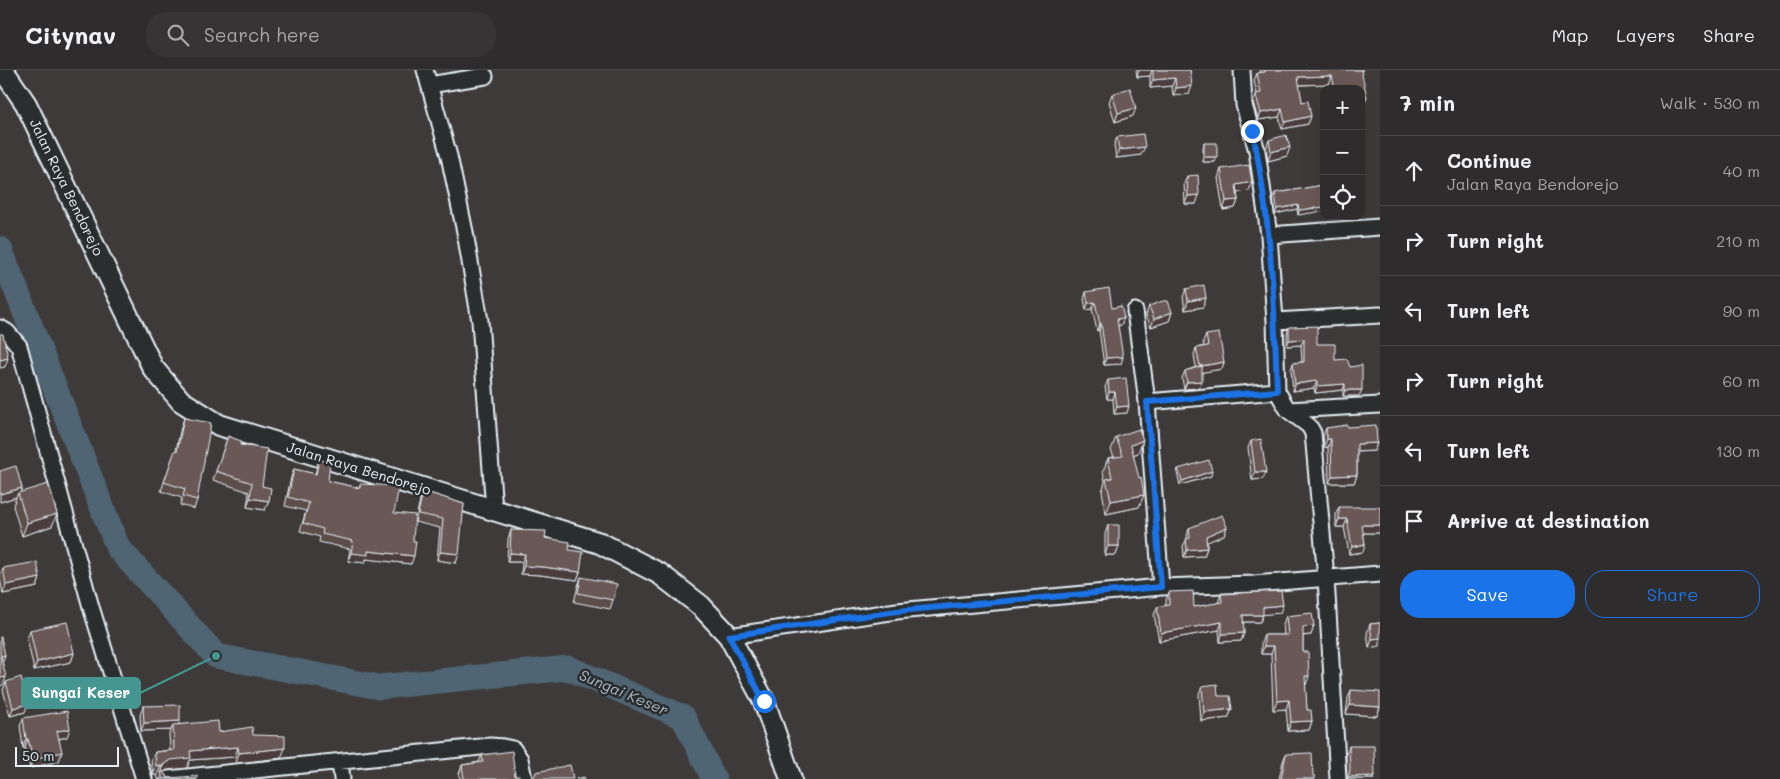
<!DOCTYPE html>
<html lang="en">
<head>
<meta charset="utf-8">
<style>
	:root { --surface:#2e2c2c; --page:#363434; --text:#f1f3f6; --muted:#a7a7a9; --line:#494848; --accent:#1a73e8 }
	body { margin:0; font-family:Mali,sans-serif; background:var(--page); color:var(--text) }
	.controls { position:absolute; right:15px; top:15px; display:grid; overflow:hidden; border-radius:10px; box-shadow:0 5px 20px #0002 }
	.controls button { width:45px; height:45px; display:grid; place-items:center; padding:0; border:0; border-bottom:1px solid var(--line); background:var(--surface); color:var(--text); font:25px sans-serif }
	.scale { position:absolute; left:15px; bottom:12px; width:104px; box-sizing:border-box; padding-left:5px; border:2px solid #e8f1f8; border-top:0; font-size:14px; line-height:18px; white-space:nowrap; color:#e8f1f8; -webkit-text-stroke:4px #2a2d2e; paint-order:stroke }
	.stop { position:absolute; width:15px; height:15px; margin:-11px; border:4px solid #1a73e8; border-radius:50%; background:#fff }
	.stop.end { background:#1a73e8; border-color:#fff; box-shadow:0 1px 5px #0008 }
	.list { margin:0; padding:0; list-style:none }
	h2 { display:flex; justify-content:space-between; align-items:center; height:65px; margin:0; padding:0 20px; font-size:21px }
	h2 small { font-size:16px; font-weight:400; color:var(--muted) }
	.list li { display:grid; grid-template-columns:32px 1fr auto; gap:15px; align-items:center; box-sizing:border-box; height:70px; padding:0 20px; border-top:1px solid var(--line) }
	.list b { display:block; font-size:19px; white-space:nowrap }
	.list p { margin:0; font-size:16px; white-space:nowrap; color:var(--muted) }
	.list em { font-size:16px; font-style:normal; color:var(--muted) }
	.actions { display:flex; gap:10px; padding:15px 20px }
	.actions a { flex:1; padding:11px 0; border:1px solid var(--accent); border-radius:20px; text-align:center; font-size:18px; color:var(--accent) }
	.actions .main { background:var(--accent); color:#fff }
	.icon { flex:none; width:28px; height:28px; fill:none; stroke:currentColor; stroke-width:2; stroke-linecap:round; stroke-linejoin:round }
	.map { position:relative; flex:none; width:1380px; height:709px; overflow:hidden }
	header { display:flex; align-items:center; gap:30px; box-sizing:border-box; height:70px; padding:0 25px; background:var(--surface); border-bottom:1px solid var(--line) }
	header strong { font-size:24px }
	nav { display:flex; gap:28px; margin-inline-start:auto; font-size:18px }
	.search { width:350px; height:45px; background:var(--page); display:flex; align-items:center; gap:12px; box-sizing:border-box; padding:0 18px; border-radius:20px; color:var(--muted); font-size:19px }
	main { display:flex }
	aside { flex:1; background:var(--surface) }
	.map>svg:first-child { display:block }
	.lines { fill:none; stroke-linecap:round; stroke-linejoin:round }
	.river { stroke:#4f6573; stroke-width:25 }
	.minor-casing { stroke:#e8f1f8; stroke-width:19 }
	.secondary-casing { stroke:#e8f1f8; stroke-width:24 }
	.minor { stroke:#2a2d2e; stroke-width:15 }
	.secondary { stroke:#2a2d2e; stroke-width:20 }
	.wall { fill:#5c4d4a; stroke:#e8f1f8 }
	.shaded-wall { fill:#4b3e3c; stroke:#e8f1f8 }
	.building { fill:#6b5956; stroke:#e8f1f8 }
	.route { stroke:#1a73e8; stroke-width:6 }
	.labels { text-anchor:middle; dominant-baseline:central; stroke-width:5; stroke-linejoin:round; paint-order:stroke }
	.street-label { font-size:14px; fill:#e8f1f8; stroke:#2a2d2e }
	.water-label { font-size:15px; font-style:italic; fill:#abb9c3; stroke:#2a2d2e }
	.leader { fill:none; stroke:#459590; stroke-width:2 }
	.callout-dot { fill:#459590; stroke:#2a2d2e; stroke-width:2 }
	.callout { fill:#459590; stroke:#459590; stroke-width:2 }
	.callout-label { font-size:15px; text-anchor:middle; font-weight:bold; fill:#fff }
</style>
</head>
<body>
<header>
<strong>Citynav</strong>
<div class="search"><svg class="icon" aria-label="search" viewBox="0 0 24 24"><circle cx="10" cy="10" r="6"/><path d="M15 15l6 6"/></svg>Search here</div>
<nav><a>Map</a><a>Layers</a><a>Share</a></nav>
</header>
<main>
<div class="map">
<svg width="1380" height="709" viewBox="0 0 1380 709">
	<rect width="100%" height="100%" fill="#3e3a3a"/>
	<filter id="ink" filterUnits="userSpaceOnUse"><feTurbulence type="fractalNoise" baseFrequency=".02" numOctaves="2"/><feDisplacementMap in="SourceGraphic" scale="10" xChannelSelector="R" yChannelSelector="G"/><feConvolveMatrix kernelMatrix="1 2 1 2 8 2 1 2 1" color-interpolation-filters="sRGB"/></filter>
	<g filter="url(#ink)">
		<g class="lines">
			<!-- river -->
			<path class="river" d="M0 179 118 478 216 586 379 617 568 598 683 647 714 709"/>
			<!-- minor casing -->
			<g class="minor-casing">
				<path id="minor" d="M425 0 449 86 465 162 480 251 494 440
					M1242 0 1244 35 1257 81 1269 165 1275 251 1277 321 1288 340 1309 356 1313 363 1326 508 1338 709
					M429 15 485 6
					M1269 165 1380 157
					M1135 241 1147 332 1161 517
					M1275 251 1380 245
					M0 258 7 262 19 276 91 537 144 709
					M1147 332 1277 321
					M1288 340 1380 335
					M729 566 897 541 1161 517 1254 514 1380 504
					M340 692 342 709
					M168 709 490 676 503 677 513 679 520 689 524 709"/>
			</g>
			<!-- secondary casing -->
			<g class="secondary-casing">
				<path id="secondary" d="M3 0 26 34 153 298 181 331 219 355 600 473 660 504 701 536 729 566 764 631 791 709"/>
			</g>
			<!-- minor -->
			<use href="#minor" class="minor"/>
			<!-- secondary -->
			<use href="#secondary" class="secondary"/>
		</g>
		<!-- wall -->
		<path class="wall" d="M1136 0H1190L1189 24 1173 26 1172 16 1150 18V6L1137 7Z
			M1260 0H1363H1361L1364 35 1361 19H1331L1329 14 1299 15 1302 32 1311 46 1308 54 1282 59 1279 47 1258 50 1253 32 1257 24 1254 11 1257 3H1261Z
			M1112 24 1133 46 1115 52 1109 32Z
			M1117 67 1141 85 1116 88 1114 75Z
			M1269 70 1287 86 1268 91 1266 78Z
			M1204 73 1215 92H1203V78Z
			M1323 75H1324V100L1320 84Z
			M1221 99 1249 121 1237 122 1238 130 1235 138 1223 140 1218 108Z
			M1187 106 1196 134H1185L1184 114Z
			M1323 115 1298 145 1297 139 1275 144 1273 127 1275 123 1283 122Z
			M1186 219 1206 228 1203 237 1185 240 1183 227Z
			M1086 222 1112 238 1124 248 1121 255 1118 256 1121 294 1104 295 1099 260 1097 261 1092 239 1086 240 1084 229Z
			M1149 236 1172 242 1169 251 1151 257 1146 245Z
			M1289 257 1317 274 1335 290 1350 297 1359 326H1343V320L1315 323 1314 318 1293 321 1291 299 1293 293 1302 292 1301 275 1287 276V264Z
			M1206 265 1224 292 1222 299 1202 302 1199 318 1184 319 1182 308 1185 301 1196 297 1194 285 1196 278 1204 276 1203 272Z
			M1108 310 1127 343 1114 344 1113 329H1107L1105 317Z
			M184 348 197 430 194 439 180 435 182 428 161 421 172 389 176 380 181 357Z
			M1348 357 1377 373 1374 381 1357 382V405L1354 413H1329L1328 377H1324L1323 366 1326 358Z
			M228 366 240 375 262 416 269 431 265 440 247 437 249 422 213 410Z
			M1116 367 1138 383 1133 385 1139 437 1106 444 1102 421 1105 412 1103 401 1108 388 1114 387 1111 380Z
			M1251 371 1266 402 1263 409 1252 410 1248 378Z
			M319 389 328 411 359 418 360 414 394 443 413 471 411 494 366 489 365 493 348 491 350 479 319 472 320 467 300 461 306 441 285 436 291 407 294 399 315 404Z
			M1178 399 1211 406 1180 415 1177 403Z
			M423 421 464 434 456 493 437 490 440 458 415 452 420 430Z
			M20 422 52 456 22 466 13 436 16 427 0 432Z
			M1339 437 1380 463H1363L1365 474 1363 482 1349 484 1344 457H1336V444Z
			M1108 455 1119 476 1116 485H1105V464Z
			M1227 457 1224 465 1207 472V478L1204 486 1184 487 1183 476 1187 469V466L1189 458Z
			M511 460 545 468 569 480 580 502 577 510 540 505 521 504 522 492H507L508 469Z
			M3 498 40 508 37 517 3 524 0 509V505Z
			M581 507 613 530 610 539 574 532 578 516Z
			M1169 522 1194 537 1218 533 1221 524 1280 543 1263 544 1260 552H1243L1244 563 1241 571 1220 572 1219 560 1159 571 1154 545 1157 537 1166 535V530Z
			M1286 546 1314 556 1311 565 1303 566V582L1306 615H1305L1307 640 1312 651 1309 660 1288 661 1286 639 1273 640 1271 584H1261V573L1264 565H1284L1283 554Z
			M1380 553 1369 578 1367 563 1370 554Z
			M30 560 74 583 71 592 34 600 27 569Z
			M6 612 25 642 10 646 3 620Z
			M1202 616 1218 626 1232 639 1228 648 1201 651 1199 624Z
			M1351 620 1380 637 1377 646 1346 644 1348 628Z
			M143 636 180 651 179 654 219 662 253 665 281 688 236 693 235 687 190 690 187 698 167 700 163 702 168 708 197 709H158L157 705H153L151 691 155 682 170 680 169 664 171 660 141 661 140 645Z
			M23 648 67 667 59 669V691L30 698 25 678H23L20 656Z
			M1349 676 1374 709H1347L1346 685Z
			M1286 684 1313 706 1315 709H1279L1283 691Z
			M482 685 515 706 524 709H460L459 704 462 695 479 692Z"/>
		<!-- shaded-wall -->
		<path class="shaded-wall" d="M1139 0H1152L1150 6 1137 7Z
			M1332 6 1329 14 1295 15 1298 7Z
			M1175 8 1172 16 1150 18 1153 10Z
			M1192 16 1189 24 1173 26 1176 18Z
			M1367 27 1364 35H1361V28Z
			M1136 38 1133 46 1115 52 1118 43Z
			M1282 39 1279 47 1258 50 1261 43Z
			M1311 46 1308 54 1282 59 1285 52Z
			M1145 77 1141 85 1116 88 1119 80Z
			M1290 77 1287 86 1268 91 1271 82Z
			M1204 87H1217L1215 92H1203Z
			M1252 112 1249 121 1233 123 1236 115Z
			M1199 125 1196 134H1185L1188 126Z
			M1238 130 1235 138 1223 140 1226 131Z
			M1298 135 1297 139 1275 144 1277 139Z
			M1324 137V141L1298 145 1299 140Z
			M1206 228 1203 237 1185 240 1188 231Z
			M1095 232 1092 239 1086 240 1088 233Z
			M1172 242 1169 251 1151 257 1154 249Z
			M1124 248 1121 255 1115 256 1117 249Z
			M1101 253 1099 260 1097 261 1100 254Z
			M1304 269 1301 275 1287 276 1289 270Z
			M1123 287 1121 294 1104 295 1106 288Z
			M8 288 5 297 0 298V290Z
			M1224 292 1222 299 1199 303 1202 296Z
			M1202 311 1199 318 1184 319 1187 312Z
			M1317 311 1314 318 1293 321 1295 314Z
			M1345 314 1343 320 1315 323 1317 316Z
			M1345 320H1362L1359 326H1343Z
			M1109 322H1115L1113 329H1107Z
			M1129 336 1127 343 1114 344 1117 337Z
			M1327 369H1331L1328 377H1324Z
			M1143 370 1138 383 1126 387 1131 375Z
			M1377 373 1374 381 1354 382 1357 374Z
			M1212 401 1211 406 1180 415 1182 411Z
			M1255 402H1266L1263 409 1252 410Z
			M1357 405 1354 413H1329L1332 406Z
			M22 418 19 426 18 423 16 427 0 432V424Z
			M1144 425 1139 437 1106 444 1111 431Z
			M250 428 269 431 265 440 247 437Z
			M57 444 52 456 22 466 27 453Z
			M1339 449H1347L1344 457H1336Z
			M1362 455H1380V463H1359Z
			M1227 457 1224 465 1203 474 1206 466Z
			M1365 474 1363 482 1349 484 1352 477Z
			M1108 476H1119L1116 485H1105Z
			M1207 478 1204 486 1184 487 1187 480Z
			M368 481 414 486 411 494 366 489 365 493 348 491 351 483Z
			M440 482 459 484 456 493 437 490Z
			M510 483 525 484 522 492H507Z
			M524 496 543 497 580 502 577 510 540 505 521 504Z
			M40 508 37 517 3 524 6 515Z
			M1283 535 1280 543 1260 545 1263 537Z
			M1243 545H1263L1260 552H1240Z
			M1222 552 1219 560 1159 571 1161 563Z
			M1314 556 1311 565 1300 566 1303 557Z
			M1244 563 1241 571 1220 572 1222 564Z
			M1380 568V576L1369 578 1372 569Z
			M1264 576H1274L1271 584H1261Z
			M74 583 71 592 34 600 37 592Z
			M5 585 2 594 1 586Z
			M1305 606H1309L1306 615H1301Z
			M6 607 3 615 0 616V608Z
			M1289 630 1286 639 1273 640 1277 631Z
			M28 634 25 642 10 646 13 638Z
			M1350 635 1380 637 1377 646 1346 644Z
			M1232 639 1228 648 1201 651 1204 642Z
			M180 651 177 660 173 655 171 660 141 661 144 653Z
			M1312 651 1309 660 1288 661 1291 652Z
			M70 659 67 667 54 670 57 661Z
			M26 669H28L25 678H23Z
			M238 677 235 687 190 690 187 698 167 700 162 703 163 695 170 690 190 681Z
			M285 678 281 688 236 693 239 683Z
			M62 682 59 691 30 698 33 689Z
			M161 695 157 705H153L156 696Z
			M1375 706 1374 709H1347L1348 707Z"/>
		<!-- building -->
		<path class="building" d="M1153 0H1190L1192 16 1176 18 1175 8 1153 10Z
			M1265 0H1361L1367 27 1361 28V19H1335L1332 6 1298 7 1302 32 1308 31 1311 46 1285 52 1282 39 1261 43 1256 26V24L1261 23 1257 3 1265 2Z
			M1130 18 1136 38 1118 43 1112 24Z
			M1143 64 1145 77 1119 80 1117 67Z
			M1286 65 1290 77 1271 82 1269 70Z
			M1204 73H1217V87H1204Z
			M1249 95 1252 112 1236 115 1238 130 1226 131 1221 99Z
			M1198 105 1199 125 1188 126 1187 106Z
			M1323 115 1324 137 1299 140 1298 135 1277 139 1275 123 1283 121V122Z
			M1204 215 1206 228 1188 231 1186 219Z
			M1109 218 1112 238 1121 236 1124 248 1117 249 1123 287 1106 288 1101 253 1100 254 1095 232 1088 233 1086 222Z
			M1163 231H1168L1172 242 1154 249 1149 236Z
			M1317 256V274H1335V290L1347 289 1350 297 1362 295V320H1345V314L1317 316V311L1295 314 1293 293 1304 292V269L1289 270V257Z
			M1219 263 1224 292 1202 296V311L1187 312 1185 301 1202 296H1200L1196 278 1208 276 1206 265Z
			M0 264H3L8 288 0 290Z
			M1126 308 1129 336 1117 337 1115 322H1109L1108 310Z
			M184 348 211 353 197 430 183 426 185 419 164 412 175 380 177 381Z
			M1347 355 1348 357 1376 355 1377 373 1357 374V405L1332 406 1331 369H1327L1326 358Z
			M1139 359 1143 370 1131 375 1139 408 1141 407 1144 425 1111 431 1106 409 1112 408 1108 388 1123 386 1116 367Z
			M228 366 241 371 240 375 267 379 262 416 271 418 269 431 250 428 252 413 216 401Z
			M1261 369 1266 402H1255L1251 371Z
			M319 389 330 393 328 411 360 418V414L399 416 394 443 415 445 413 471H416L414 486 368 481V485L351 483 353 471 322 464 323 459 303 453 309 433 288 427 294 399 316 404Z
			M1209 390 1212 401 1182 411 1178 399Z
			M16 396 22 418 0 424V401Z
			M48 414 57 444 27 453 18 423Z
			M423 421 464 434 459 484 440 482 443 449 418 444Z
			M1339 437H1380V455H1362L1365 474 1352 477 1347 449H1339Z
			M1222 445 1227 457 1206 466 1207 478 1187 480 1186 469 1190 468 1189 458Z
			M1108 455H1119V476H1108Z
			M511 460 546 461 545 468 570 472 569 480 583 482 580 502 543 497 524 496 525 484 510 483Z
			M37 492 40 508 6 515 3 498Z
			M581 507 617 514 613 530 578 523Z
			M1193 521 1194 537 1222 532 1221 524 1281 521 1283 535 1263 537V545H1243L1244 563 1222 564V552L1161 563 1157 537 1169 535V522Z
			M1312 543 1314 556 1303 557V582H1308L1309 606H1305L1307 640H1311L1312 651 1291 652 1289 630 1277 631 1274 576H1264V565H1288L1286 546Z
			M67 552 74 583 37 592 30 560Z
			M1380 553V568L1372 569 1370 554Z
			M0 567H1L5 585 1 586 6 607 0 608Z
			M21 607 28 634 13 638 6 612Z
			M1217 614 1218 626H1230L1232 639 1204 642 1202 616Z
			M1351 620 1380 622V637L1350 635Z
			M180 635V651L144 653 143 636Z
			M67 641 70 659 57 661 62 682 33 689 28 669H26L23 648Z
			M218 651 219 662 252 657 253 665 285 666V678L239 683 238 677 190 681 191 688 170 690 163 695 162 701 168 708 197 706V709H162L161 695 156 696 155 682 174 680 173 655Z
			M1349 676H1374L1375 706 1348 707 1350 700Z
			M512 681 515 706H519L524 709H464L462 695 483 692 482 685Z
			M1312 683 1313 706H1315V709H1281L1286 684Z
			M570 695 573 709H530L534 707 536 702Z
			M584 707 585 709H576Z"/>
	</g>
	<g class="lines" filter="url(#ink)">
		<!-- route -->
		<path class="route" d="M764 631 729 566 897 541 1161 517 1147 332 1277 321C1275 257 1273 193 1264 129 1261 106 1258 84 1252 61"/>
	</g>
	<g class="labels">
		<!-- street labels -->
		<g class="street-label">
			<text transform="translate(67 117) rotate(64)">Jalan Raya Bendorejo</text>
			<text transform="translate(359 398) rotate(17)">Jalan Raya Bendorejo</text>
		</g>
		<!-- water labels -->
		<g class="water-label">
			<text transform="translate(624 622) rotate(23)">Sungai Keser</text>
		</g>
	</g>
	<!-- callouts -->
	<path class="leader" d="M216 586L140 623"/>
	<circle class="callout-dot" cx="216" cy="586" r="5"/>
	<rect class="callout" x="22" y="608" width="118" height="30" rx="5"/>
	<g class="callout-label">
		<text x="81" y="628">Sungai Keser</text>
	</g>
</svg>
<div class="controls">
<button>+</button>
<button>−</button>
<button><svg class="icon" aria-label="locate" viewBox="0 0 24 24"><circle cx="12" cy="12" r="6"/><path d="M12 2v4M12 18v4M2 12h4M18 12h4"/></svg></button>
</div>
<div class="scale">50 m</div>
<div class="stop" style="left:764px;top:631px"></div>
<div class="stop end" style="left:1252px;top:61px"></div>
</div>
<aside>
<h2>7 min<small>Walk · 530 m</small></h2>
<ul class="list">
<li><svg class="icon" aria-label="ahead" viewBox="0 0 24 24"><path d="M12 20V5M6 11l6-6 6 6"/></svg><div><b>Continue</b><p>Jalan Raya Bendorejo</p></div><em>40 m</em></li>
<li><svg class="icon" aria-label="right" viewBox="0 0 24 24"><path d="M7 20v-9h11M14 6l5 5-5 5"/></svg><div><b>Turn right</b></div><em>210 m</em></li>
<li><svg class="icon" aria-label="left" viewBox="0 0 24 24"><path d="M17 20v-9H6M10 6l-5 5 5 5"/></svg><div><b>Turn left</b></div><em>90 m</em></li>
<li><svg class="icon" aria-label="right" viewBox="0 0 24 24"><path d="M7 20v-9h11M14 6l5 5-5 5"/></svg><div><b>Turn right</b></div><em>60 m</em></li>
<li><svg class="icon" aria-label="left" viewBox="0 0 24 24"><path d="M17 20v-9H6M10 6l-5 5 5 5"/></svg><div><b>Turn left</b></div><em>130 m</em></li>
<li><svg class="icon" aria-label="arrive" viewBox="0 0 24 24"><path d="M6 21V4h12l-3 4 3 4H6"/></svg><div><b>Arrive at destination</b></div></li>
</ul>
<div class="actions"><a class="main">Save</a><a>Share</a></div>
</aside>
</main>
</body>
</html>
